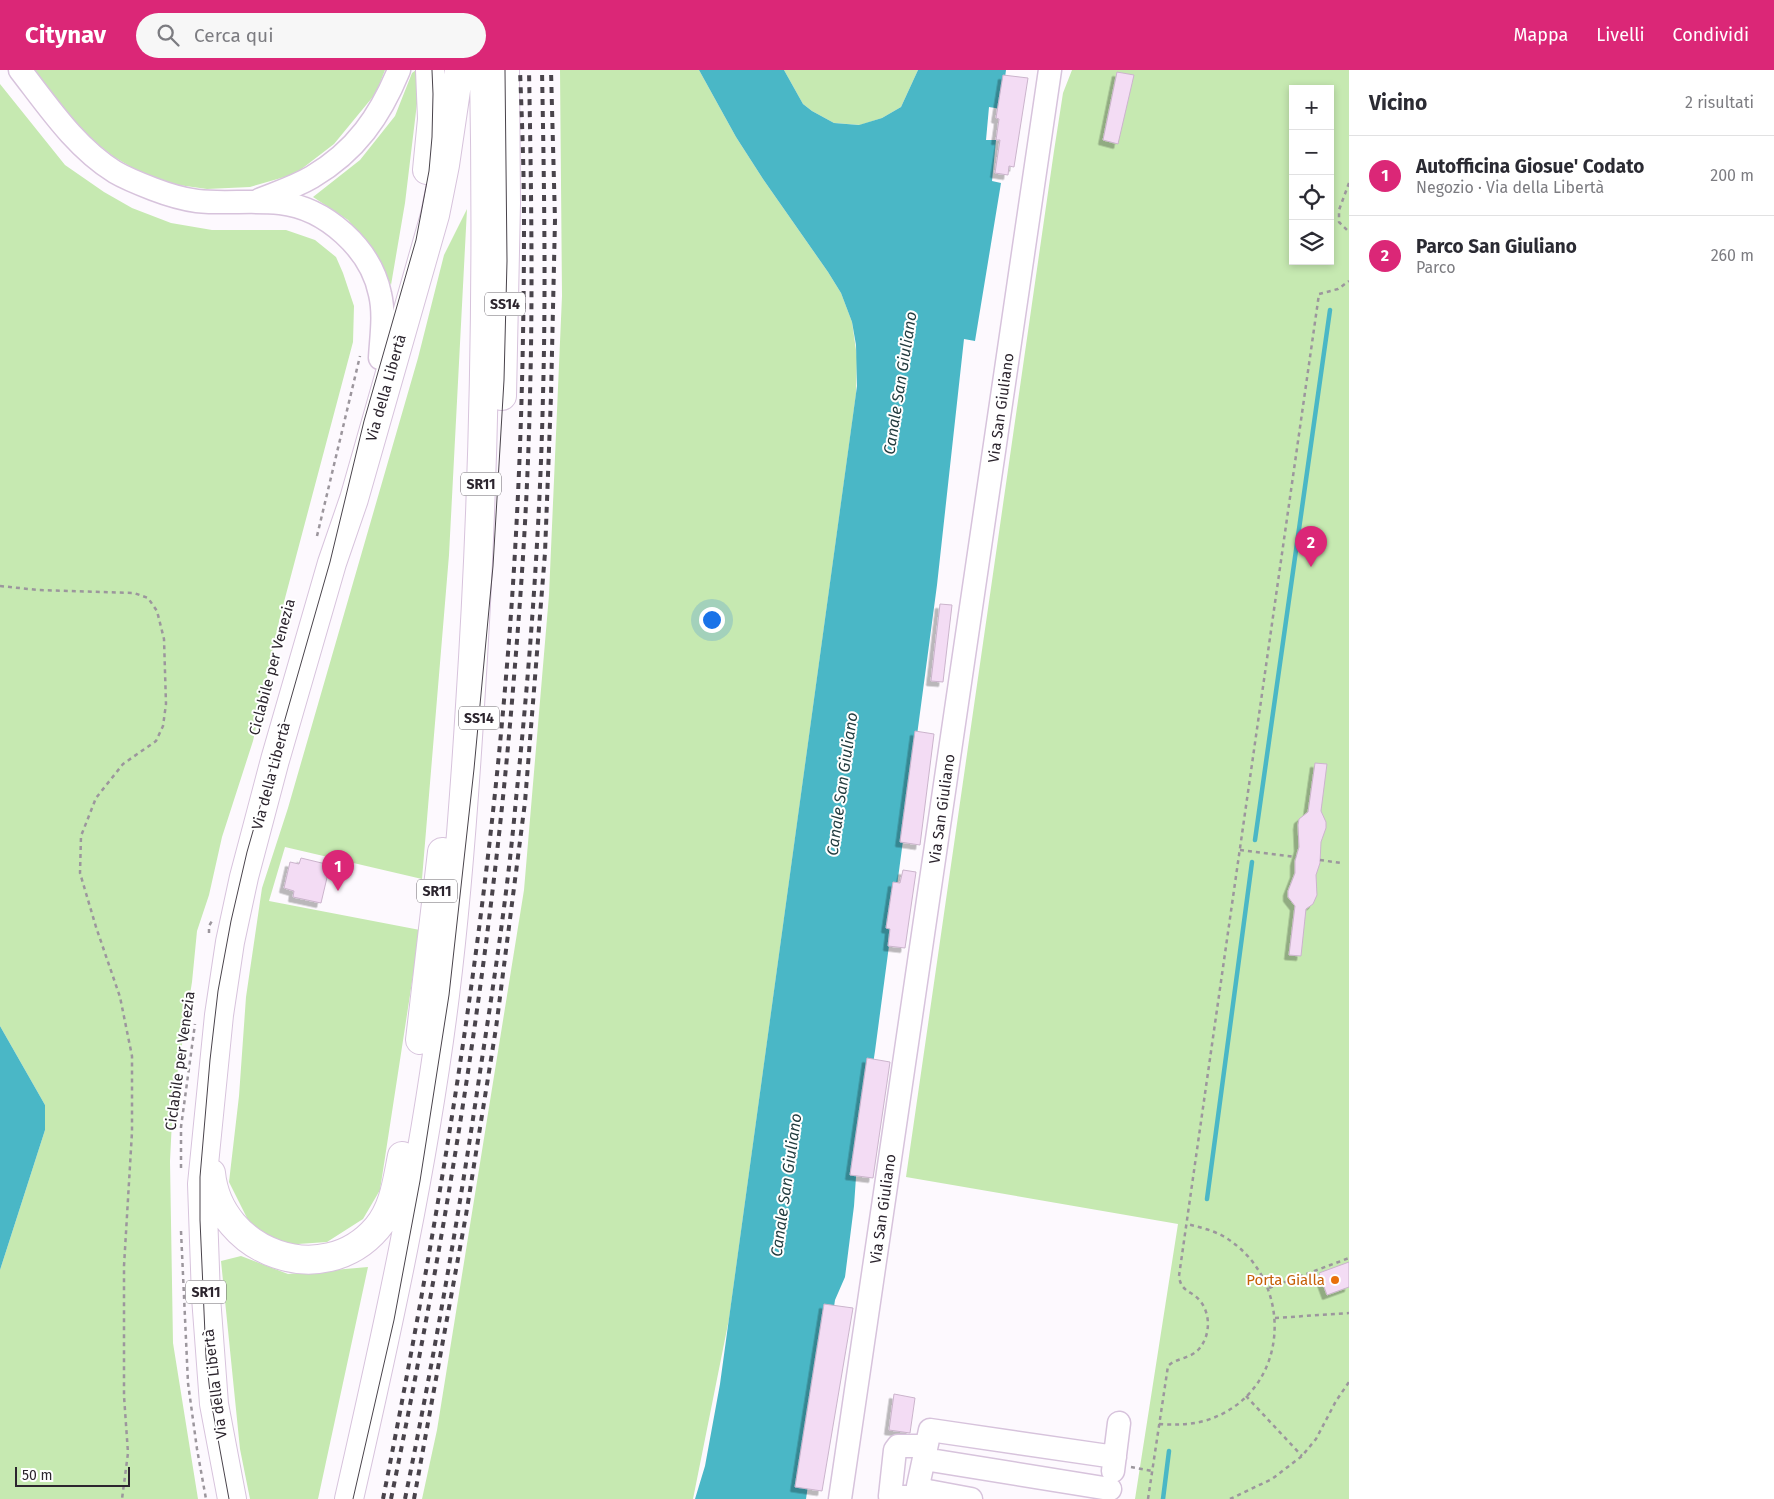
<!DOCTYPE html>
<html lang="it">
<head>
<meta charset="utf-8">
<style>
	:root { --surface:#fff; --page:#f7f7f7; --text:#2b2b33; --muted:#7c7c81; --line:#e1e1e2; --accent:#db2777 }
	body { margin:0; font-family:"Fira Sans",sans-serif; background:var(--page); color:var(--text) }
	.controls { position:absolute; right:15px; top:15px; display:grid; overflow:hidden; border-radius:0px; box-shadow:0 2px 8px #0003 }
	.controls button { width:45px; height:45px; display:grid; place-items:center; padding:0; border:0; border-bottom:1px solid var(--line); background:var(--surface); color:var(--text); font:25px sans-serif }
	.scale { position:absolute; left:15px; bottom:12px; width:115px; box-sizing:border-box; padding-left:5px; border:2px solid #2c252e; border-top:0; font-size:14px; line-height:18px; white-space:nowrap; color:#2c252e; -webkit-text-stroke:4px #fff; paint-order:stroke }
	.you { position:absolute; left:711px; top:549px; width:18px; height:18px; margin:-12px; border:4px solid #fff; border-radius:50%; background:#1a73e8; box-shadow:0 0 0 8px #1a73e833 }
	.badge { display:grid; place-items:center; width:32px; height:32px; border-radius:50%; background:var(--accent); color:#fff; font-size:16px; font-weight:700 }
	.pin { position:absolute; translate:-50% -41px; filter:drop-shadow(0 1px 2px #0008) }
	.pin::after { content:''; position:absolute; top:26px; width:18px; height:15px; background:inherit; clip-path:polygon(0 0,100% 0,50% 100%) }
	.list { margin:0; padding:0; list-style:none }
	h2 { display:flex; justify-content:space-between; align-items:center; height:65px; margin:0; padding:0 20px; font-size:21px }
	h2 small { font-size:16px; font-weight:400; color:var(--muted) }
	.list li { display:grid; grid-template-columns:32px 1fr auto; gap:15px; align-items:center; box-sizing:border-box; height:80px; padding:0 20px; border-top:1px solid var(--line) }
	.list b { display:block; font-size:19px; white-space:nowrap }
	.list p { margin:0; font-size:16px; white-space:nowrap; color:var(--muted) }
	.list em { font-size:16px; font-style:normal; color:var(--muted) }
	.icon { flex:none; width:28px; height:28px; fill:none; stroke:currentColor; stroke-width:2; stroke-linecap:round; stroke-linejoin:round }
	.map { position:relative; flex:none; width:1349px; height:1429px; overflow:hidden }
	header { display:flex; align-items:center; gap:30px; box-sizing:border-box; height:70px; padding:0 25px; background:var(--accent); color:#fff }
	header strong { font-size:24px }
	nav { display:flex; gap:28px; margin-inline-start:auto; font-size:18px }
	.search { width:350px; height:45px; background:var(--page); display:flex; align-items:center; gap:12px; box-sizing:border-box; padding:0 18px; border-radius:28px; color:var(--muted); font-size:19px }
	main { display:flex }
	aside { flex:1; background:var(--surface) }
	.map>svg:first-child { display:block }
	.green { fill:#c6e9b1; fill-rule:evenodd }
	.water { fill:#4ab7c6 }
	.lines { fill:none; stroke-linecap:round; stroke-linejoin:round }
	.stream { stroke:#4ab7c6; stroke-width:4.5 }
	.building { fill:#f3dcf4; stroke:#cbb4cc; filter:url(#shadow) }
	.minor-casing { stroke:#d7c3dc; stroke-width:25 }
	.highway-casing { stroke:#d7c3dc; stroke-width:30 }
	.path { stroke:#9c969d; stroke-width:2.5; stroke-dasharray:4 4; stroke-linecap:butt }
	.minor { stroke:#fff; stroke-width:22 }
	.highway { stroke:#fff; stroke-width:28 }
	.tram { stroke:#49434b; stroke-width:1 }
	.rail { stroke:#49434b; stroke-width:4; stroke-dasharray:6 6; stroke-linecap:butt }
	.food-dot { fill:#e8710a; stroke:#fff; stroke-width:2 }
	.labels { text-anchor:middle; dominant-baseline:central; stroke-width:4; stroke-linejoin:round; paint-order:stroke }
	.shield { fill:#fff; stroke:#6b666d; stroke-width:1 }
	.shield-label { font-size:14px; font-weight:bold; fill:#2c252e }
	.street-label { font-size:15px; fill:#2c252e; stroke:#fff }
	.food-label { font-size:15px; fill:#c56008; stroke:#fff; text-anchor:end }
	.water-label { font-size:16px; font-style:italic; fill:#243d40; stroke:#fff }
</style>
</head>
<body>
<header>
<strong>Citynav</strong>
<div class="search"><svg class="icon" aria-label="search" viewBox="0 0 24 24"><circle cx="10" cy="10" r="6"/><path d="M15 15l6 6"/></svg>Cerca qui</div>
<nav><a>Mappa</a><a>Livelli</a><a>Condividi</a></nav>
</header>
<main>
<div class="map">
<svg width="1349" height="1429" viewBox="0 0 1349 1429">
	<defs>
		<filter id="shadow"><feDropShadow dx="-4.5" dy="4.5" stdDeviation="0" flood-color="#0004"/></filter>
	</defs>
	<rect width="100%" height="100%" fill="#fdf9fe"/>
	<!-- green -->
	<path class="green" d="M34 0H385L376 23 334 74 295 104 250 117 207 119 157 112 114 87 81 61Z
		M416 0H421L405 133 391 215 376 184 348 150 313 127 360 90 395 46 412 3Z
		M560 0H699L736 67 763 109 828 202 841 223 852 252 857 287 856 324 729 1249 693 1429H422L437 1360 524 820 549 525 562 226Z
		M784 0H918L901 37 882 48 860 55 834 53 812 41 803 34Z
		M1072 0H1349V1429H1135L1178 1154 906 1107 1054 81 1063 23ZM1293 19H1330V191H1293Z
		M0 14 65 95 104 122 132 138 171 153 212 160H286L315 170 336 187 343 203 354 236 353 272 280 547 253 671 222 767 209 825 197 861 192 912 173 1030 170 1091 173 1273 198 1429H0V1200L45 1060V1035L0 956Z
		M467 139 449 485 422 809 285 777 269 831 420 860 380 1120 363 1149 327 1172 283 1175 249 1152 229 1112 239 1026 246 927 262 818 288 738 418 288 444 185Z
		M241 1186 288 1204 368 1197 318 1429H250L240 1379 221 1191Z"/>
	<!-- water -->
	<path class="water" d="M699 0H784L803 34 812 41 834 53 859 55 882 48 901 37 918 0H1006L1001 39 989 37 986 70H996L992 111 1001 113 975 271 964 269 937 515 875 981 856 1107 854 1136 845 1207 835 1230 806 1429H695L705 1396 720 1314 857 316 856 275 852 252 841 223 828 202 763 109 736 67Z
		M0 956 45 1035V1060L0 1200Z"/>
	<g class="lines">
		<!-- stream -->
		<path class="stream" d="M1255 770 1330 240
			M1207 1129 1252 792
			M1163 1429 1169 1381"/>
	</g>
	<!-- building -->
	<path class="building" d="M1117 2 1134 5 1118 74 1103 70Z
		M1003 5 1028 8 1014 97 1009 96 1008 105 995 103 1000 70H996L999 49 996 48Z
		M940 534 952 535 943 612 931 611Z
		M915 661 934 664 920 775 900 772Z
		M1315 693 1327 694 1321 741 1326 752V758L1321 772 1320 793 1316 805 1317 825 1313 834 1306 839 1301 886 1289 885 1295 836 1288 827V821L1295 803V791L1299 777 1298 755 1299 749 1308 742Z
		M301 788 330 795 321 833 293 827 294 821 284 818 290 792 299 794Z
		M903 800 916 802 905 878 888 876 890 859 886 858 893 812 900 813Z
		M867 988 890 992 873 1108 850 1105Z
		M1349 1192V1217L1327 1225 1319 1203Z
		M824 1234 853 1238 822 1421 795 1417Z
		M894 1324 915 1328 910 1363 889 1360Z"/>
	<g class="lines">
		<!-- minor casing -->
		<g class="minor-casing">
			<path id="minor" d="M20 0C48 36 75 77 115 102 127 109 140 114 153 119 166 124 182 129 197 131 224 134 252 130 280 133 326 138 371 179 380 224 385 245 381 268 380 288
				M259 130C276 123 295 117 312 107 356 81 380 46 399 0
				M926 1376H898L895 1380 890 1426C903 1428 915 1428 928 1421
				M924 1389 1110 1419
				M1113 1401 1119 1353
				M840 1429 1050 0
				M971 1429 928 1421 918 1416 930 1360 1115 1387"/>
		</g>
		<!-- highway casing -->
		<g class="highway-casing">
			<path id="highway" d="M427 100 432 49 430 0
				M502 326 506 133 505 0
				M420 970 442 782
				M211 1103C219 1183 323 1221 377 1158 394 1138 397 1111 402 1086
				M232 1429 214 1334 206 1227 202 1114 219 945 230 872 244 807 275 690 332 493 354 429 435 145 445 95 459 0
				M349 1429C387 1262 424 1095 445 925 457 829 464 733 470 636 484 424 488 212 484 0"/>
		</g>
		<!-- path -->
		<path class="path" d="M1349 113 1339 140V152L1349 162
			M317 466 360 286
			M0 516 38 520 134 523 148 528 157 541 164 569 166 634 163 656 156 671 123 694 96 728 81 766 80 803 96 857 120 927 132 986V1062L124 1196V1326L128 1383 122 1429
			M1240 780 1296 787
			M1320 790 1341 793
			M209 863V856L212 851
			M181 1098V1057L195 954
			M181 1161 188 1313 197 1379 206 1429
			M1269 1218 1349 1188
			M1275 1248 1349 1243
			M1246 1326 1302 1386
			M1159 1354C1175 1355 1189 1355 1204 1351 1291 1326 1298 1210 1223 1166 1212 1160 1199 1157 1187 1154
			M1131 1397 1152 1401
			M1148 1429 1168 1296C1176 1288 1190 1289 1199 1279 1210 1266 1211 1246 1201 1232 1192 1220 1181 1223 1179 1206L1319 224 1338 219 1349 211
			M1230 1429 1272 1409 1302 1386 1316 1369 1336 1331 1349 1312"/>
		<!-- minor -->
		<use href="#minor" class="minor"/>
		<!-- highway -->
		<use href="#highway" class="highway"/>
		<!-- tram -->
		<path class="tram" d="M229 1429 211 1331 206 1287 200 1150V1107L210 990 218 921 231 851 247 782 330 492 364 351 416 170 429 101 432 67 433 24 432 0
			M353 1429 394 1250 420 1111 449 925 474 699 493 496 504 310 507 191 505 0"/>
		<!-- rail -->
		<path class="rail" d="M383 1429C437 1157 483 883 506 607 519 456 524 303 524 152 524 101 522 51 520 0
			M391 1429C447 1158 492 883 514 607 522 513 528 419 530 325 533 217 531 108 529 0
			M405 1429C434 1287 459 1145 480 1002 494 911 508 820 516 729 530 595 540 460 543 325 546 217 544 108 542 0
			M414 1429 466 1145 496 958 525 732 545 483 551 326 555 150 551 0"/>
	</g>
	<!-- markers -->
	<circle class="food-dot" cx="1335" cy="1210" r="5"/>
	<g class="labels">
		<!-- shield labels -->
		<g class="shield">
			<rect x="485" y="222.5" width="40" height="23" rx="4"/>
			<rect x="461" y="402.5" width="40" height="23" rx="4"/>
			<rect x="459" y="636.5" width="40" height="23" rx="4"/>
			<rect x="417" y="809.5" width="40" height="23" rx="4"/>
			<rect x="186" y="1210.5" width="40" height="23" rx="4"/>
		</g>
		<g class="shield-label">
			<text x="505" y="234">SS14</text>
			<text x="481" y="414">SR11</text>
			<text x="479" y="648">SS14</text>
			<text x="437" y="821">SR11</text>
			<text x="206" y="1222">SR11</text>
		</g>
		<!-- street labels -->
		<g class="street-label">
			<text transform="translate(386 318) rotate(-74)">Via della Libertà</text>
			<text transform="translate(1001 338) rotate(-82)">Via San Giuliano</text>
			<text transform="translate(272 597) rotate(-75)">Ciclabile per Venezia</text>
			<text transform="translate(271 706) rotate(-75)">Via della Libertà</text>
			<text transform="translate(942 739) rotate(-82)">Via San Giuliano</text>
			<text transform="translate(180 991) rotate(-82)">Ciclabile per Venezia</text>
			<text transform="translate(883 1139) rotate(-82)">Via San Giuliano</text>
			<text transform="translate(215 1314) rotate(-97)">Via della Libertà</text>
		</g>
		<!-- food labels -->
		<g class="food-label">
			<text x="1325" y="1210">Porta Gialla</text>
		</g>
		<!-- water labels -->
		<g class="water-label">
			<text transform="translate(900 313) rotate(-81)">Canale San Giuliano</text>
			<text transform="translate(842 714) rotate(-82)">Canale San Giuliano</text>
			<text transform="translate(786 1115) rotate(-82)">Canale San Giuliano</text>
		</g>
	</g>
</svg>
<div class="controls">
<button>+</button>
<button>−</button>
<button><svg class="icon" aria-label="locate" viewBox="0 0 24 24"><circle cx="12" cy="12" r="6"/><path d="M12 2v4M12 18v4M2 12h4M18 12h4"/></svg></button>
<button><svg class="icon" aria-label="layers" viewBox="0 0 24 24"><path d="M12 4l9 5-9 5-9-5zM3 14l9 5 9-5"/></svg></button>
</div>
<div class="scale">50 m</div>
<div class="you"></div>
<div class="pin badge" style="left:338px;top:821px">1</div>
<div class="pin badge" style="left:1311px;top:497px">2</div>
</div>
<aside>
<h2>Vicino<small>2 risultati</small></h2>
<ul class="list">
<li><span class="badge">1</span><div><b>Autofficina Giosue' Codato</b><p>Negozio · Via della Libertà</p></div><em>200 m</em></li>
<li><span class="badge">2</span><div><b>Parco San Giuliano</b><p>Parco</p></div><em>260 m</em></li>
</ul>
</aside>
</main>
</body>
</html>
